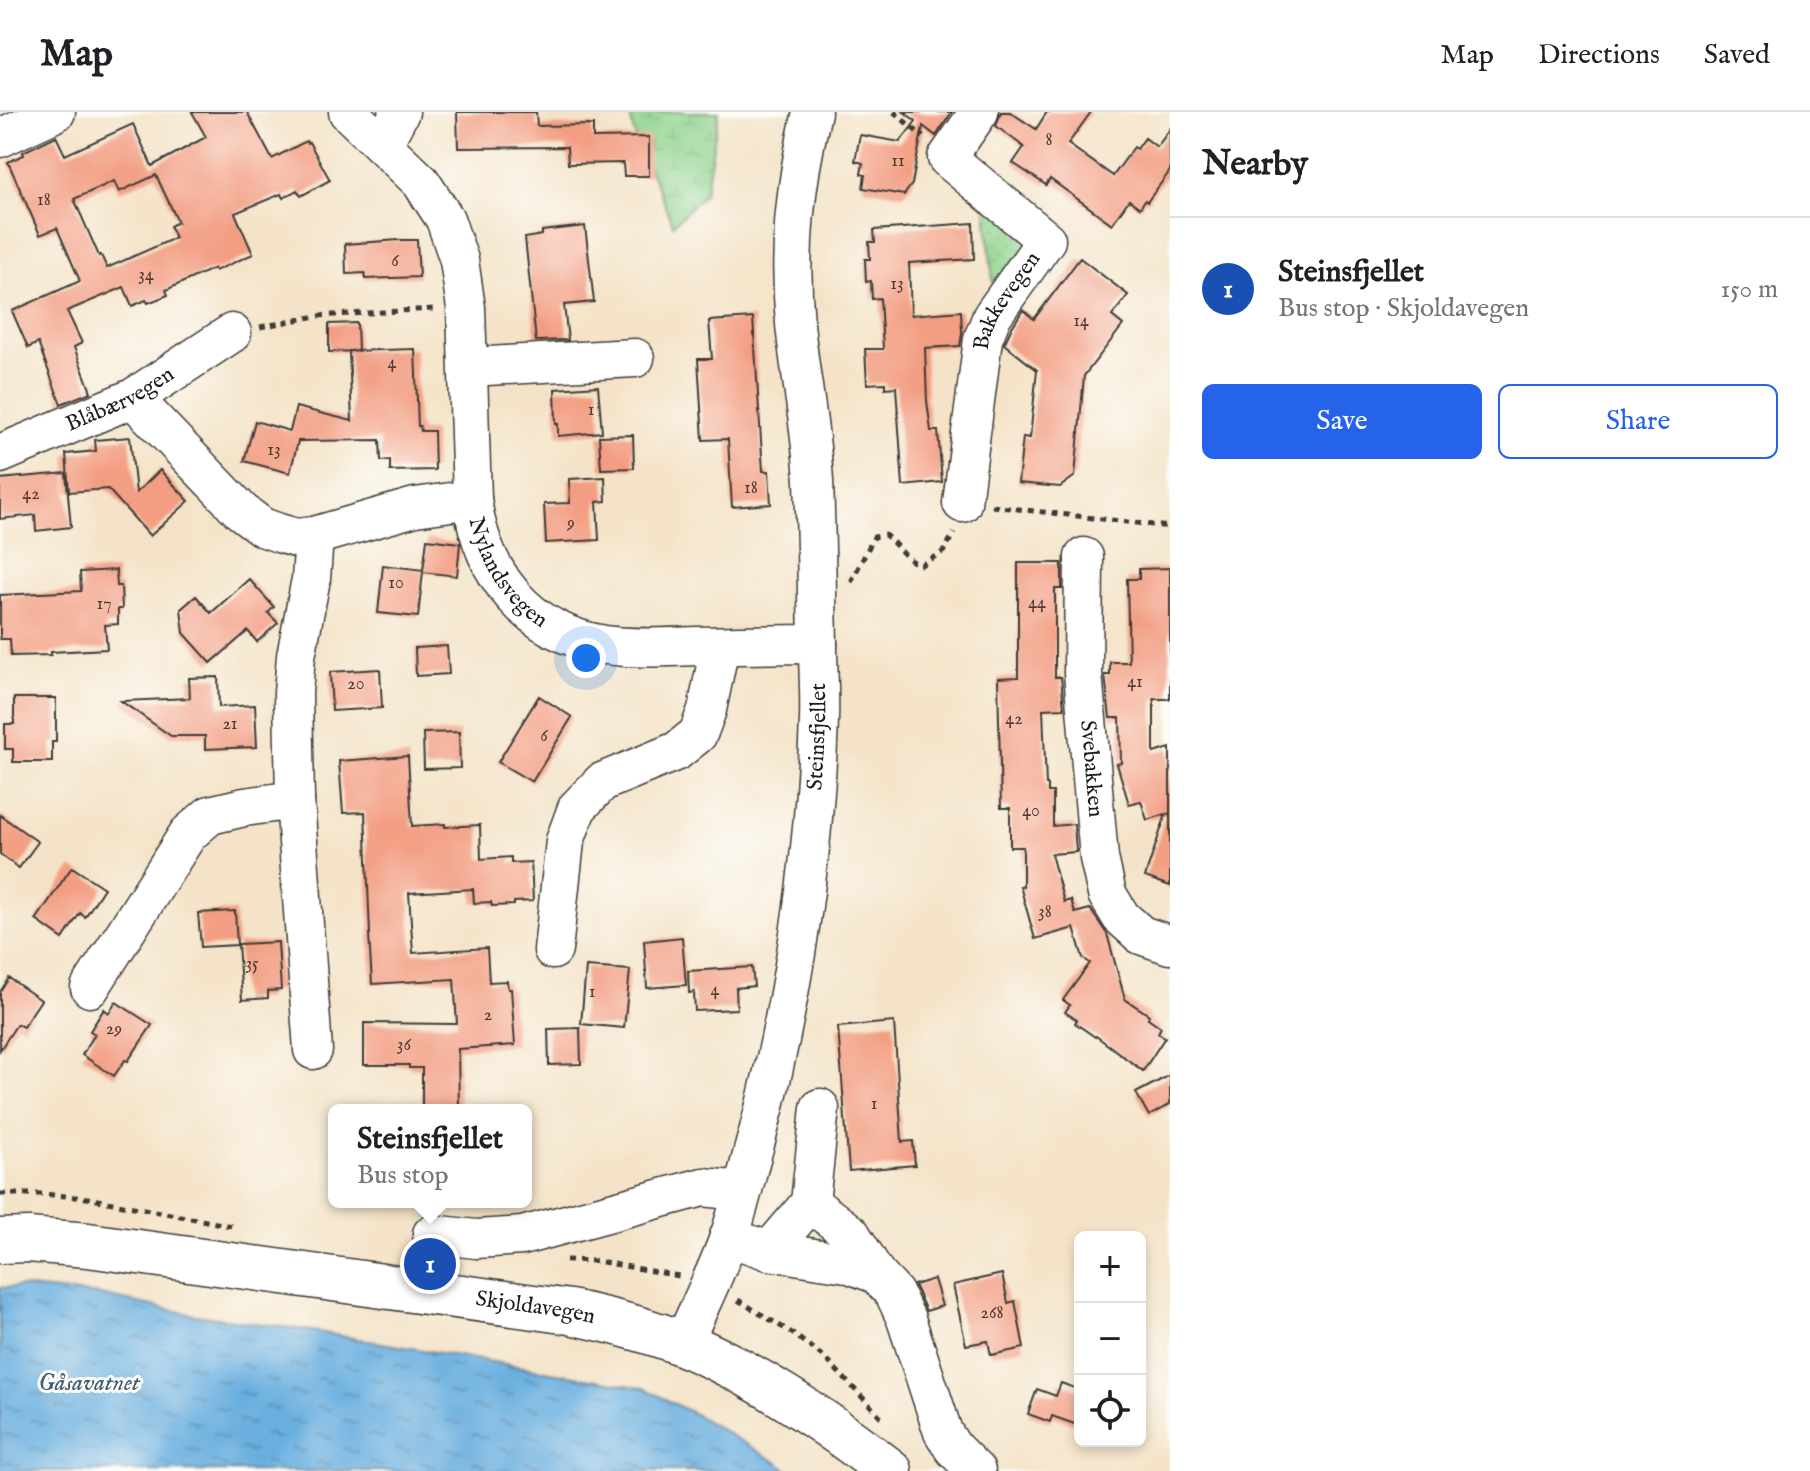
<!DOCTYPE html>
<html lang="en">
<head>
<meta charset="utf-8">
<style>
	:root { --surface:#fff; --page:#f6f6f6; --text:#202124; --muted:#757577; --line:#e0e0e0; --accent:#2563eb }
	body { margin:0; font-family:"IM FELL English",serif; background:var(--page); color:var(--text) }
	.controls { position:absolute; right:24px; bottom:24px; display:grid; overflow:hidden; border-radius:12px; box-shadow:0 4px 12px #0003 }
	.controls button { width:72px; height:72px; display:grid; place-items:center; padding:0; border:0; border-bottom:2px solid var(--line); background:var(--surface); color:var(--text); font:40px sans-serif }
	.you { position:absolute; left:586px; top:546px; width:28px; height:28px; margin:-20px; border:6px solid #fff; border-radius:50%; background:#1a73e8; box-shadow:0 0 0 12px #1a73e833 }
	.badge { display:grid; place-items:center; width:52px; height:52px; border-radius:50%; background:var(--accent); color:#fff; font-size:26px; font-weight:700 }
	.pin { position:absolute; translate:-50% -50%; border:4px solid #fff; box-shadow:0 2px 8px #0006 }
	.popup { position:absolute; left:328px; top:992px; width:204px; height:104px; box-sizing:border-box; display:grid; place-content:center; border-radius:12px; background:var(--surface); filter:drop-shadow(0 2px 6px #0005); font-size:26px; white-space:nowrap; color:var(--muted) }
	.popup b { font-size:30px; color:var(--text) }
	.popup::after { content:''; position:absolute; left:50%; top:100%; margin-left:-16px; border:16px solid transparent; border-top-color:var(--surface) }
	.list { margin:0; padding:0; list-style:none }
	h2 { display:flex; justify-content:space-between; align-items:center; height:104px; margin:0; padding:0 32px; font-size:34px }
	h2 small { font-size:26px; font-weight:400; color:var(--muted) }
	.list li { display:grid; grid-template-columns:52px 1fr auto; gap:24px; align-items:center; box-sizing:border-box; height:144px; padding:0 32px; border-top:2px solid var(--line) }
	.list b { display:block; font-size:30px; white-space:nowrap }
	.list p { margin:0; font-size:26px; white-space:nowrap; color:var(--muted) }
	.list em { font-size:26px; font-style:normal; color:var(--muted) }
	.actions { display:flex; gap:16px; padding:24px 32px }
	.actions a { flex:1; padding:18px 0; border:2px solid var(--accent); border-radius:12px; text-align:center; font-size:28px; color:var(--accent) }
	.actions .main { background:var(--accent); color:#fff }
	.icon { flex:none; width:44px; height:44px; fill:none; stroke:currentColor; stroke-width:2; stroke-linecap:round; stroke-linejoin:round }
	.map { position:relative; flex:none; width:1170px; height:1359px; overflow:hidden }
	header { display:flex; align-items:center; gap:48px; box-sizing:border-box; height:112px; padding:0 40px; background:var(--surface); border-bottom:2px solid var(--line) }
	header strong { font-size:38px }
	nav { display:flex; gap:44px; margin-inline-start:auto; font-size:28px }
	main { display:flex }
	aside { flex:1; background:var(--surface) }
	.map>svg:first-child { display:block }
	.wetland { fill:url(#wetland-marsh); stroke:#547754; stroke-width:2 }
	.park { fill:url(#park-dots); stroke:#547754; stroke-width:2 }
	.water { fill:url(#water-ripples); stroke:#42657e; stroke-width:2 }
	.building { fill:#f39e83; fill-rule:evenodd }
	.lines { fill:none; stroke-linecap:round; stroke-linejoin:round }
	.minor-casing { stroke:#3c3a36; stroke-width:41 }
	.major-casing { stroke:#3c3a36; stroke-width:47 }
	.path { stroke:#3c3a36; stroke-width:5; stroke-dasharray:6 6; stroke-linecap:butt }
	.minor { stroke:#fff; stroke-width:38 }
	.major { stroke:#fff; stroke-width:44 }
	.labels { text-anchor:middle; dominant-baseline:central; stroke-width:6; stroke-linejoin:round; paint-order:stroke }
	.number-label { font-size:18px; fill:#523c36 }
	.street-label { font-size:22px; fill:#1c1c1c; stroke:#fdfcf7 }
	.water-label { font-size:24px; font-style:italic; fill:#3e5e74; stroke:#fdfcf7 }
</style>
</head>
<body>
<header>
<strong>Map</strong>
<nav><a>Map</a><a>Directions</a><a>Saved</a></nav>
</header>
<main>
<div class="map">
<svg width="1170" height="1359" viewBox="0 0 1170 1359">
	<defs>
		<pattern id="wetland-marsh" width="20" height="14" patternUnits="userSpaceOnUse" patternTransform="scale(2)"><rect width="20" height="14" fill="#8dd28c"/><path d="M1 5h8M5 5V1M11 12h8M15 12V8" fill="none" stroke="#79b478"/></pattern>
		<pattern id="park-dots" width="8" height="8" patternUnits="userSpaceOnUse" patternTransform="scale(2)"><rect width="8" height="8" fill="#8dd28c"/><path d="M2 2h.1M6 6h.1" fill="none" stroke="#79b478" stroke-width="1.8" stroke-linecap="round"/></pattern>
		<pattern id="water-ripples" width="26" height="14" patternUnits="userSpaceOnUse" patternTransform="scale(2)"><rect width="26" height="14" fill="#68aedf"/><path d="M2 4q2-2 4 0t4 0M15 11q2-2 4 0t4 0" fill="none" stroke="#558db4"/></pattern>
	</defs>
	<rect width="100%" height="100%" fill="#fdfcf7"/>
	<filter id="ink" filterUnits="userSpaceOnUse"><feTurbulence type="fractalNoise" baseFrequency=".0125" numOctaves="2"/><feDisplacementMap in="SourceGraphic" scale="16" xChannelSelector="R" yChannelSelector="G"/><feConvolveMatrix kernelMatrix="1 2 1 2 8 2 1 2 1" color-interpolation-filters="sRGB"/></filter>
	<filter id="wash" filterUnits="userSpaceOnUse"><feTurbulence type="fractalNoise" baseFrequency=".006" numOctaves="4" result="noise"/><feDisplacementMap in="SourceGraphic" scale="32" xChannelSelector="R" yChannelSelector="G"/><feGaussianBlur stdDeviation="1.8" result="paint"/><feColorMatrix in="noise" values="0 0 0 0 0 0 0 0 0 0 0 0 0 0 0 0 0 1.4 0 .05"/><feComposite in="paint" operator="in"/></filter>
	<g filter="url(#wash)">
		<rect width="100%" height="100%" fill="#f4e3c8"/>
		<!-- wetland -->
		<path class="wetland" d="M630 0H719L705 81 673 113 633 18Z"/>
		<!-- park -->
		<path class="park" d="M984 77 1046 128 993 171Z"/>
		<!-- water -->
		<path class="water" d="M19 1175 100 1183 195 1203 306 1218 644 1276 696 1303 775 1349 789 1359H0V1176Z"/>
		<g id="blocks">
			<!-- building -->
			<path class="building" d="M192 0H247L272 47 306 29 307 31 309 30 330 68 301 84 297 78 283 86 281 82 235 101 253 142 215 159 214 156 166 178 168 183 148 191 146 188 132 194 124 175 67 199 82 231 74 235 91 280 61 292 38 231 28 236 12 199 80 169 57 116 40 123 8 50 24 43 23 40 56 24 65 43 133 12 152 54 206 25ZM156 63 178 110 170 114 175 126 107 156 101 143 99 144 74 87 114 69 119 80Z
				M457 0H536L537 14 593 13V26L649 25V64H624L623 51 568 52 567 35 458 36Z
				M904 0H952L936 24 923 14 912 72 904 83 863 76 865 63 861 62 863 51 855 49 860 23 900 30 916 9Z
				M1001 0H1010L1036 17 1047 0H1091L1068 32 1113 64 1134 35 1137 37 1145 26 1157 35 1170 17V59L1147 90 1145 88 1140 96 1129 88 1112 112 1050 67 1046 73 1013 51 1024 35 996 14Z
				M973 111 974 147 909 151 911 203 961 199 962 221 960 234 925 236 927 289 931 319H938L942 370 903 374 896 275 885 276V271L867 272 865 237H883L880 186 872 187 871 169 866 170 865 147H870L869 130H875L874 118Z
				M585 114 594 190 564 193 568 228 536 229 525 126 542 123V119Z
				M399 128H417L419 165 365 167V161L346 162 345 132Z
				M1080 146 1128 183 1112 204 1123 213 1084 264 1075 364 1060 375 1018 371 1023 325 1030 326 1037 258 1004 232 1012 215 1023 198 1034 207Z
				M753 206 763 359H769L771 392 732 395 728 327 703 328 698 247H712L709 209Z
				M357 211 358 239 329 240V212Z
				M415 237 418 314H420L421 319H434L435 358 390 359V348L381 349 380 328 298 329 290 361 244 349 255 309 290 319 296 295 352 309 349 239Z
				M598 274 602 320 558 324V312H556L555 277Z
				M633 323 634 356 601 357 599 324Z
				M130 325 136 381 160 358 189 389 150 424 108 377 69 380 66 342 96 339 95 328Z
				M66 361 71 415 36 419 35 403 0 407V367Z
				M605 365 606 389 597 390 599 428 546 431 544 392 570 391 569 367Z
				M427 427 460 431 457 464 423 460 418 505 378 501 383 453 423 458Z
				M1018 451H1062V477H1055V565H1061L1064 596 1043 597 1046 673H1048V680H1053V714L1074 712 1076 740 1051 742 1064 790 1071 788 1075 801 1090 797 1107 822 1125 887 1149 903 1148 906 1161 915 1158 921 1165 925 1143 959 1096 924 1095 925 1075 911 1077 908 1065 900 1070 893 1063 888 1090 851 1083 846 1074 816 1035 827 1020 774H1023V735H1010V696H1001L998 566 1018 565Z
				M1170 456V587H1154V641L1170 636V701L1168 702H1170V774L1145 765 1166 702 1147 708 1141 689 1129 692 1117 652 1121 651 1120 606H1110L1105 563H1110V550H1129L1127 467H1139V457Z
				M116 458 117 474H121L122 497H118V512L105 513 107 537 51 540V543L11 544 10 527H0V483L81 479 80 460Z
				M249 467 274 495 268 501 278 511 257 530 248 519 211 551 184 521 181 497 196 484 211 501Z
				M447 534 449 562 416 564 415 536Z
				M380 557 382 596 332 599 330 560Z
				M218 565 219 595 255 593 257 635 205 637V624H171L121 589 190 586 189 566Z
				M539 584 572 605 532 670 498 650Z
				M14 586H56V630H52V650H13V637H5V612H14Z
				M459 620 460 656 424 657 423 621Z
				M408 644 412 714 445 712V715L480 713 481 747 511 745V751L531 750 533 789 514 790V793L492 794 491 790 474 791 473 777 409 781 413 841 487 836 489 870 507 869 508 877H511L515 933 458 937 459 998H422V956H409V953H364V911L457 912 454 867 372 872 369 822H370L365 700 343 701 339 649Z
				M0 703 38 730 19 756 0 742Z
				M72 755 104 776 85 805 80 801 63 827 36 808Z
				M235 799 237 833 201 835 198 801Z
				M682 825 686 873 647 876 644 829Z
				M278 830 281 878 268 879V886L242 888 238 832Z
				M586 855 630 858 624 916 581 912Z
				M752 855 754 874 736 876 737 897 695 899 694 880 689 881 688 859Z
				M9 866 41 888 23 915 17 912 0 938V880Z
				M116 890 152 913 128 949 125 948 114 964 82 943 95 922 90 919 104 897 109 901Z
				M894 910 902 1030 913 1029 915 1053 849 1059 838 915Z
				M580 916 581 952 549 953 548 917Z
				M1170 963V992L1149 1004 1136 981Z
				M1002 1162 1008 1191 1015 1189 1024 1236 991 1243 988 1229 966 1233 953 1173Z
				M934 1167 942 1194 926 1199 914 1173Z
				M1061 1271 1080 1278V1314L1052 1304 1050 1310 1028 1302 1037 1277 1056 1284Z"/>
		</g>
	</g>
	<g filter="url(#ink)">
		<use href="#blocks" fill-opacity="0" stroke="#3c3a36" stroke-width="2"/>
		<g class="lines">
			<!-- minor casing -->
			<g class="minor-casing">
				<g id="minor">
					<path id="s1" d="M348 0 421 70 445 107 459 148 466 196 472 387C482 463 528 521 605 533 635 537 666 535 696 534 737 533 777 532 818 532"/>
					<path d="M0 26 56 0"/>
					<path d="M383 32 400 0"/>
					<path d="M469 255 635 246"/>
					<path d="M133 286 241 399 262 415 279 421 296 426 314 424 415 395 472 387"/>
					<path id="s2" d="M0 342 133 286 232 221"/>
					<path id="s3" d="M962 391 983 227 992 204 1046 128 947 46 979 0"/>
					<path id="s4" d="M1084 445 1083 561 1099 746 1107 782 1121 805 1141 823 1170 833"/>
					<path d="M553 838 565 729 577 696 602 670 677 639 698 622 707 598 720 534"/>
					<path d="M90 876 188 722 210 703 244 695 295 688"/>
					<path d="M313 938 295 688 293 581 296 544 311 467 314 424"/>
					<path d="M810 1091 820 996"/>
					<path d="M432 1122 476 1127 522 1124 703 1075 742 1079"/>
					<path d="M729 1125 769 1139 847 1151 876 1162 894 1181 906 1207 943 1320 953 1336 976 1359"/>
					<path d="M769 1139 810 1091 851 1122 876 1162"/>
					<path id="s5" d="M683 1232C698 1197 715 1163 728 1128 740 1095 747 1059 757 1025 793 888 814 749 819 608 820 583 818 558 818 533 817 478 816 423 814 369 811 316 800 264 795 212 788 137 795 73 812 0"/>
				</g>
			</g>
			<!-- major casing -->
			<g class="major-casing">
				<g id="major">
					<path id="s6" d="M0 1129 28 1128 88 1133 570 1200C608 1208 645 1217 681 1231 756 1261 826 1310 890 1359"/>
				</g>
			</g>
			<!-- path -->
			<path class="path" d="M894 0 923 25
				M260 215 317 204 433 197
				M992 394 1170 415
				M851 470 874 425 885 423C898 433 905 448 921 453L944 439 954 421
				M0 1082H43L87 1086 232 1114
				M566 1148 597 1149 679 1164
				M738 1188 792 1221 825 1246 881 1305"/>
			<!-- minor -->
			<use href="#minor" class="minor"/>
			<!-- major -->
			<use href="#major" class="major"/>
		</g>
	</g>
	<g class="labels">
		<!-- number labels -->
		<g class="number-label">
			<text x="1049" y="28">8</text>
			<text x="898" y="49">11</text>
			<text x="44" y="88">18</text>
			<text x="395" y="149">6</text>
			<text x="146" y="163">34</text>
			<text x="897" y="172">13</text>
			<text x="1081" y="209">14</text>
			<text x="392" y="251">4</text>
			<text x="591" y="298">1</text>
			<text x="274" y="338">13</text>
			<text x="751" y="376">18</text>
			<text x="31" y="382">42</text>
			<text x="571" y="411">9</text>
			<text x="396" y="471">10</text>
			<text x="1037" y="491">44</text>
			<text x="104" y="492">17</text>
			<text x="1135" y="570">41</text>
			<text x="356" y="572">20</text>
			<text x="1014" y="607">42</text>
			<text x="230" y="612">21</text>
			<text x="544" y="624">6</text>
			<text x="1031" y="699">40</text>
			<text x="1045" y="800">38</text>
			<text x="252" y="852">35</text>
			<text x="715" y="878">4</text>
			<text x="592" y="880">1</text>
			<text x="488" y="903">2</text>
			<text x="114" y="917">29</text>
			<text x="404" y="933">36</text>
			<text x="874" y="992">1</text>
			<text x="992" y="1201">268</text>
		</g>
		<!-- street labels -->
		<g class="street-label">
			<text stroke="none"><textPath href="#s3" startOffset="210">Bakkevegen</textPath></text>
			<text stroke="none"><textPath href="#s2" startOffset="132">Blåbærvegen</textPath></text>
			<text stroke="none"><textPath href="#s1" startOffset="512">Nylandsvegen</textPath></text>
			<text stroke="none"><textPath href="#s5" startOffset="626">Steinsfjellet</textPath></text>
			<text stroke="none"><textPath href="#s4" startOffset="212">Svebakken</textPath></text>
			<text stroke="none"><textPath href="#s6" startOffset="540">Skjoldavegen</textPath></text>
		</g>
		<!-- water labels -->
		<g class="water-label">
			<text x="89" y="1271">Gåsavatnet</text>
		</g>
	</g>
</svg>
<div class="controls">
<button>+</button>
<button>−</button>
<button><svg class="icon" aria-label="locate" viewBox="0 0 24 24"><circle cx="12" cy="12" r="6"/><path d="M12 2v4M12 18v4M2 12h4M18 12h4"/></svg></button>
</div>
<div class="you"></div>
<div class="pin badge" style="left:430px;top:1152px;background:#1a4fb4">1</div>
<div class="popup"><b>Steinsfjellet</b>Bus stop</div>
</div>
<aside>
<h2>Nearby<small></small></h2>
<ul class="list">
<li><span class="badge" style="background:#1a4fb4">1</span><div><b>Steinsfjellet</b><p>Bus stop · Skjoldavegen</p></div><em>150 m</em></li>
</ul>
<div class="actions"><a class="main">Save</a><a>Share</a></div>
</aside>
</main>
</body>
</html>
